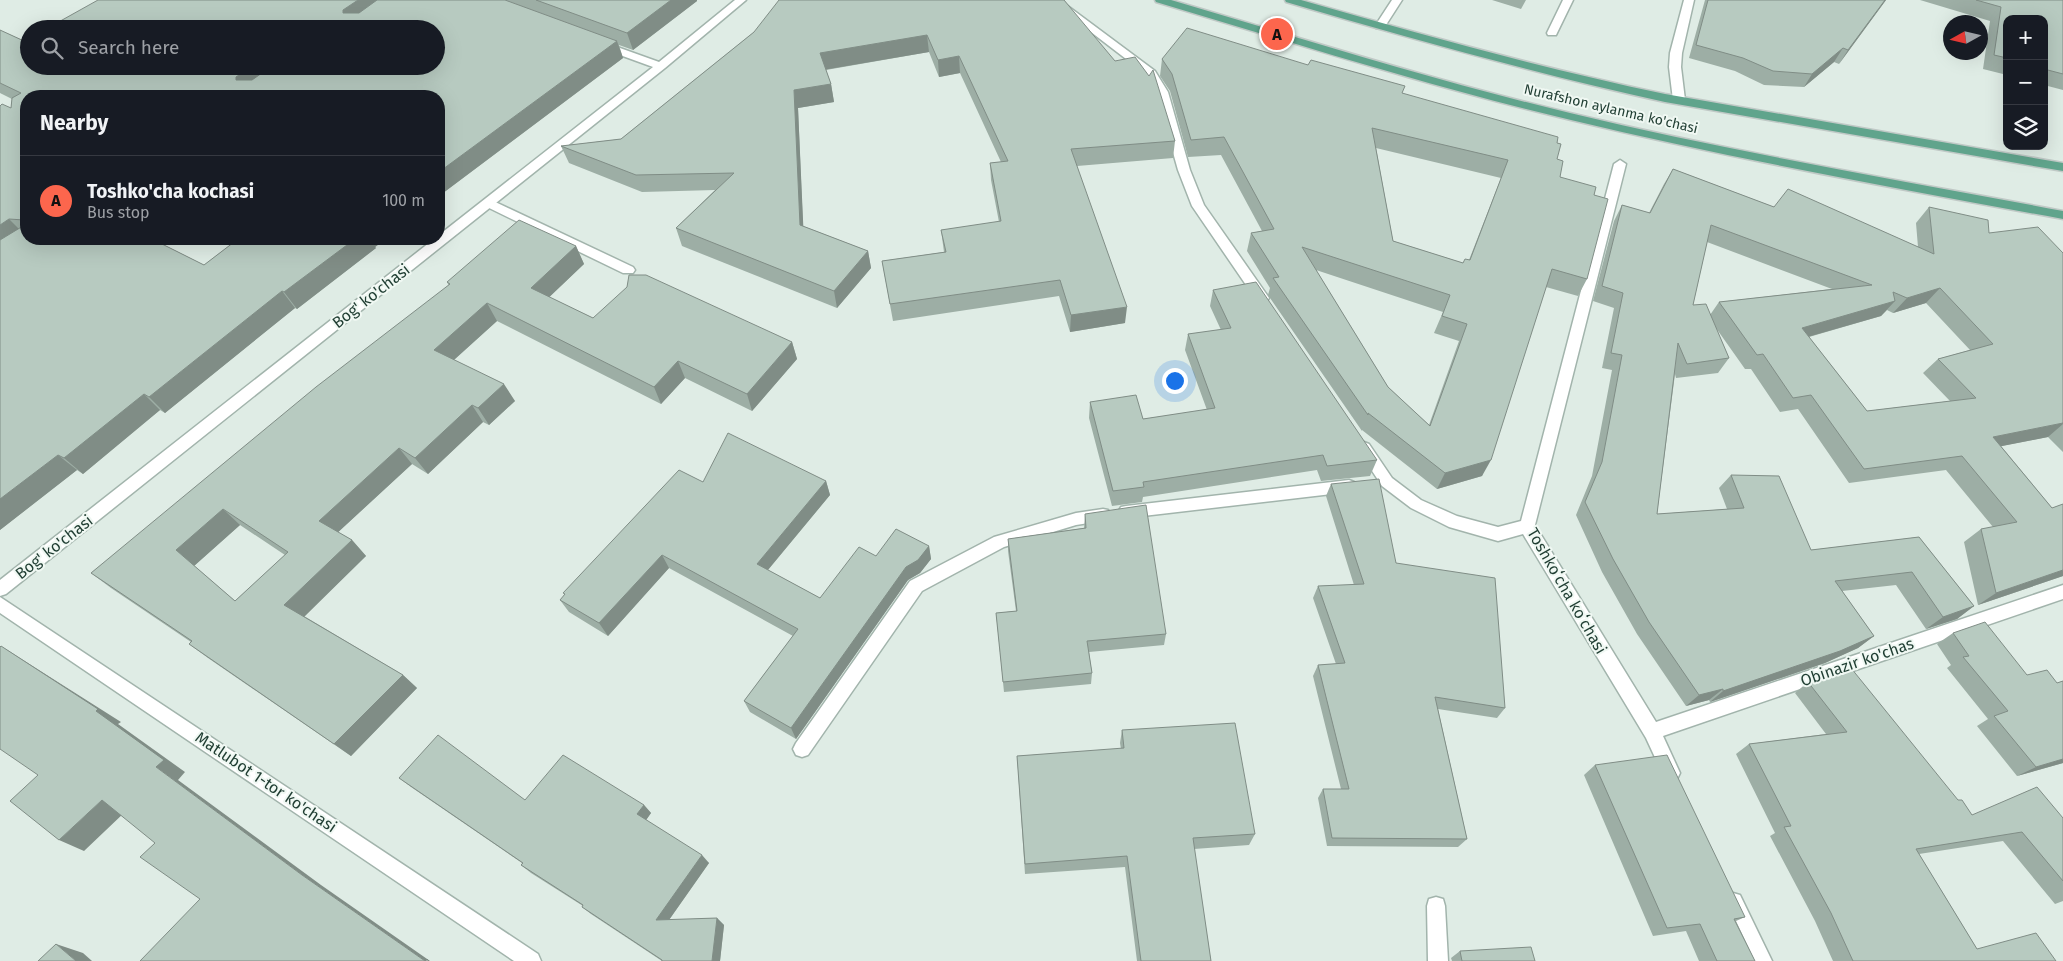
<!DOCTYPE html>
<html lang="en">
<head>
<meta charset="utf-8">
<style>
	:root { --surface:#171b24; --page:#242831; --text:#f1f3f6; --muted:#9ea1a6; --line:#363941; --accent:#fc664d }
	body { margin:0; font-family:"Fira Sans",sans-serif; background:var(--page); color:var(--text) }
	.controls { position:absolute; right:15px; top:15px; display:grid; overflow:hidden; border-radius:10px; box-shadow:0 5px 20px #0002 }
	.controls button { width:45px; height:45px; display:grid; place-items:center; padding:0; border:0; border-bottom:1px solid var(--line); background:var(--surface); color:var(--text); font:25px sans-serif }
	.compass { position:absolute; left:1943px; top:15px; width:45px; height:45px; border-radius:50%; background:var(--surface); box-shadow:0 5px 20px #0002; rotate:262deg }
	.you { position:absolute; left:1174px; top:380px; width:18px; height:18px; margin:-12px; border:4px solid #fff; border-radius:50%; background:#1a73e8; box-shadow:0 0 0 8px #1a73e833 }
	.badge { display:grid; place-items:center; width:32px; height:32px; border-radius:50%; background:var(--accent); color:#111; font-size:16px; font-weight:700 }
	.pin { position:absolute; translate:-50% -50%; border:2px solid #fff; box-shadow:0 1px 5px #0006 }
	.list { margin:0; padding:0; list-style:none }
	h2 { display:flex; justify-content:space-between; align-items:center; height:65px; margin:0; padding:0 20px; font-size:21px }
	h2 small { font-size:16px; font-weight:400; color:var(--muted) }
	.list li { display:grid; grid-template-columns:32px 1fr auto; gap:15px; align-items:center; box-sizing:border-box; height:90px; padding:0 20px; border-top:1px solid var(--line) }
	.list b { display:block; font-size:19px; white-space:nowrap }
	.list p { margin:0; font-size:16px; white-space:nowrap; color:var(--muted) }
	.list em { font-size:16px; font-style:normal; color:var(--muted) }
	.icon { flex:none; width:28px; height:28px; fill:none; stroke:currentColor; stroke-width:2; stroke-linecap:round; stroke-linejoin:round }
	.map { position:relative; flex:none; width:2063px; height:961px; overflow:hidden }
	.search { position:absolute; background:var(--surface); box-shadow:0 5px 20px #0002; left:20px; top:20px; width:425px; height:55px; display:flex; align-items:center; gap:12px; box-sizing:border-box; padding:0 18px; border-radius:28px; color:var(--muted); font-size:19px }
	.panel { position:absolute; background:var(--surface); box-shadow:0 5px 20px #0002; left:20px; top:90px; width:425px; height:155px; border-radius:20px }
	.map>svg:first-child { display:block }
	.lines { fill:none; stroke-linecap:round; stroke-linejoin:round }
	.lane-casing { stroke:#a2b4ac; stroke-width:3 }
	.street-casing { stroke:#a2b4ac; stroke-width:3 }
	.primary-casing { stroke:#c0c9c6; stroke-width:3 }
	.lane { fill:#fff; fill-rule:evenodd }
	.street { fill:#fff; fill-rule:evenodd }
	.primary { fill:#60a48c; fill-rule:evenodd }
	.wall { fill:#9daea5; fill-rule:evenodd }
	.shaded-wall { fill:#808d86 }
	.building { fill:#b7cac0; stroke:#808d86; fill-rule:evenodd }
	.labels { text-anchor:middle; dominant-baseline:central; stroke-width:4; stroke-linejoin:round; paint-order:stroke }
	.far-street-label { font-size:14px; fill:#1f3d32; stroke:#f0f8f3 }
	.street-label { font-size:16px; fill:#1f3d32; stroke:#f0f8f3 }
</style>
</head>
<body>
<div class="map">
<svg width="2063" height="961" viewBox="0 0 2063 961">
	<rect width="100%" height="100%" fill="#dfece5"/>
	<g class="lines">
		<!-- lane casing -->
		<g class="lane-casing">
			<path id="lane" d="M1563 0H1573L1556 35H1548L1547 33Z
				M489 199 633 267 635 270 633 273H623L485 206 483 203Z"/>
		</g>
		<!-- street casing -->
		<g class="street-casing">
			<path id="street" d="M735 0H746L665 68 6 594 0 596V580L434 239H439V235L653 67 598 47 597 45 598 43H606L659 62Z
				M1392 0H1402L1384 28H1376L1375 26Z
				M1684 0H1694L1682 53 1681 67 1685 100 1679 104 1673 100 1669 67 1670 53Z
				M1061 1 1155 71 1168 92 1190 170 1204 205 1267 295 1269 298 1267 301H1257L1192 206 1178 170 1156 92 1147 75 1057 6 1056 4Z
				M1620 160 1626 164 1535 525 1656 722 2063 585V599L1663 736 1680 773 1677 779 1671 782 1665 779 1646 738 1523 534 1498 541 1449 527 1411 508 1382 486 1357 448 1359 444 1364 442 1369 444 1392 478 1421 500 1457 516 1498 527 1521 521 1614 164Z
				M1349 480 1354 482 1357 486 1354 490 1349 492 1126 518 1121 517 1118 512 1121 507 1126 506Z
				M1103 509 1108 510 1111 515 1108 520 1076 525 1004 547 922 591 808 755 802 757 796 755 793 749 796 743 910 581 994 537 1076 513Z
				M0 597 538 954 541 961H514L0 613Z
				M1733 893 1740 895 1772 961H1752L1724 902 1726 895Z
				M1436 897 1443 899 1445 906 1448 961H1428L1427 906 1429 899Z"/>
		</g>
		<!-- primary casing -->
		<g class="primary-casing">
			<path id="primary" d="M1155 0H1171C1304 39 1436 81 1570 113 1733 152 1898 180 2063 211V219C1899 189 1734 159 1571 120 1431 87 1294 43 1156 2Z
				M1285 0H1301C1422 35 1542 68 1665 94L2063 163V171L1665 102C1537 74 1412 39 1286 2Z"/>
		</g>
		<!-- lane -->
		<use href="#lane" class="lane"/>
		<!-- street -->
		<use href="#street" class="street"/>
		<!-- primary -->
		<use href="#primary" class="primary"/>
	</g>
	<!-- wall -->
	<path class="wall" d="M98 0H697V1L633 50 619 45 623 58 439 196V96H26V239H156L154 240 204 265 238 239H386L375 247 376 248 297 309 295 308 165 413 160 410 83 474 77 470 0 530V106L11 108 12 99 0 93V30L24 41 436 66Z
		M1064 0 1175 141 1173 158 1077 166 1125 323 1070 332 1059 296 893 321 882 261 944 252 941 230 999 222 991 180 990 163 1001 162 960 73 939 77 929 52 826 70 831 84 834 102 798 108 803 226 868 251 871 268 837 308 682 246 676 228 715 190 642 192 569 163 561 146 621 139 754 32Z
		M1492 0H1526L1521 9Z
		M1705 0H1886L1839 64 1834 62 1804 87 1764 85 1735 71 1689 58Z
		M1920 0H2063V90L2044 85V19H2007V75L1983 69 1990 21Z
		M1162 59 1308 65 1403 94 1557 143V159L1560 177 1594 195 1587 279 1578 296 1546 287 1482 476 1437 489 1362 430V431L1268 295 1270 288 1247 251 1251 233 1262 231 1221 155 1188 157 1170 91 1160 76ZM1376 148 1501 178 1469 260 1463 263 1393 241ZM1316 270 1443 312 1434 333 1459 341 1429 425 1388 387Z
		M1673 169 1774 207 1918 247 1916 223 1929 207 1989 233 2063 253V452L2048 437 2001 446 2052 508 2063 504V576L1978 605 1964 542 1981 529 1993 527 1946 470 1849 483 1798 409 1780 412 1751 369H1745L1716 328 1729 358 1718 373 1676 378 1675 374 1657 514 1727 509 1719 488 1731 475 1811 550 1919 537 1974 606 1957 619 1926 629 1896 585 1842 591 1874 636 1858 648 1825 663 1710 702 1709 700 1686 706 1637 634 1602 572 1576 515 1592 476 1612 370 1602 368 1614 308 1593 301 1614 221 1622 205 1649 213 1664 184ZM1707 242 1832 289 1719 302 1710 315 1693 305ZM1926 303 1970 350 1938 359 1923 373 1950 401 1867 411 1809 337 1881 316 1887 310 1893 313Z
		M576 246 584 264 549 297 593 318 792 342 797 359 752 411 685 378 661 404 497 321 454 360 515 401 489 425 483 422 428 474 412 464 338 532 352 540 366 556 304 616 403 675 417 688 351 756 208 658 189 644 191 642 111 588 91 573 449 286 447 282ZM240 525 285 555 235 601 194 566Z
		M1213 290 1377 460 1370 476 1321 481 1317 470 1143 497 1142 502 1112 506 1089 418 1090 402 1143 419 1207 410 1185 350 1188 334 1221 330 1210 306Z
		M826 481 830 495 768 570 820 598 876 556 929 546 931 559 920 573 908 580 796 739 750 712 744 701 793 636 669 568 608 636 569 612 560 600 703 482Z
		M1331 484 1396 563 1505 708 1497 718 1438 709 1467 839 1458 847 1327 846 1318 798 1323 789H1341L1313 676 1318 665 1336 664 1313 598 1318 586 1354 585 1326 496Z
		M1085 514 1166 634 1164 645 1089 652 1092 673 1091 684 1004 692 996 613 1016 611 1008 551V539L1084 528Z
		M1953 633 2027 675 2057 683 2063 681V763L2017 776 1977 726 1988 719 1947 668 1951 665 1937 644Z
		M1808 682 1958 800 1972 815 2063 818V901L2055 904 2003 841 1919 854 1977 949 2056 961H1833L1815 921 1770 836 1775 833 1736 754 1749 744 1826 734 1795 693Z
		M1122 730 1255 834 1249 845 1194 849 1211 961H1137L1125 867 1025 874 1017 756 1121 749 1120 743Z
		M1595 765 1745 917 1736 921 1755 961H1699L1686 931 1653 936 1584 775Z
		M399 778 525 800 644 805 651 813 646 820 709 863 669 920 717 918 724 925 720 961H662L591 914 582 907 583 906 531 873 521 865 522 863 411 787Z
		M1460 951 1535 961H1452L1451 958Z"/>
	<!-- shaded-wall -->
	<path class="shaded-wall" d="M358 0H393L353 29 343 13V10Z
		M671 0H697V1L633 50 627 33Z
		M1885 0H1886L1839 64 1848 50Z
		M927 35 929 52 823 70 820 53Z
		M617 41 623 58 439 196V172Z
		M1843 48 1834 62 1804 87 1812 74Z
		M959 56 960 73 939 77 938 60Z
		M252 66H289L248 96 236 80V77Z
		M831 84 834 102 798 108 804 242 800 225 794 90Z
		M9 219 26 236 0 253V225Z
		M355 239H386L375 247 376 248 297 309 284 292Z
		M576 246 584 264 540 306 531 288Z
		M868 251 871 268 837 308 834 291Z
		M1940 288 1926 303 1893 313 1907 298Z
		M282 291 295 308 165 413 149 397Z
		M1895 301 1881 316 1790 342 1802 328Z
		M487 303 497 321 446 367 434 350Z
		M1127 307 1125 323 1070 332 1071 315Z
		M792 342 797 359 752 411 747 394Z
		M678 361 685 378 661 404 654 387Z
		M504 384 515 401 489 425 478 408Z
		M144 394 160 410 83 474 64 458Z
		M472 405 483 422 428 474 415 458Z
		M2063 423V424L2048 437 1977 451 1993 437Z
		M399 448 412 464 334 536 319 521Z
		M58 455 77 470 0 530V499Z
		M1491 460 1482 476 1437 489 1445 473Z
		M826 481 830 495 762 577 757 564Z
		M223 509 240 525 194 566 252 616 176 550Z
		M352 540 366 556 301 620 284 605Z
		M929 546 931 559 920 573 908 580 796 739 791 728 906 567Z
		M662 555 669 568 608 636 599 623Z
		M2063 570V576L1978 605 1996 593Z
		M1974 606 1957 619 1926 629 1943 617Z
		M1874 636 1858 648 1825 663 1710 702 1723 691Z
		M1 646 121 722 118 724 185 772 178 780 321 885 430 961H425L302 875 156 767Z
		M403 675 417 688 351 756 334 744Z
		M1723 689 1709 700 1686 706 1699 695Z
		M2063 759V763L2017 776 2036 767Z
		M102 800 125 812 84 851 59 840Z
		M644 805 651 813 644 823 637 814Z
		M702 855 709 863 664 927 656 920Z
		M717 918 724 925 720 961H712Z
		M56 944 83 953 92 961H76Z"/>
	<!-- building -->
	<path class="building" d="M98 0H358L343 10V13H359L377 0H505L617 41 439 172V96H26V239H152L204 265 238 239H355L284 292 282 291 149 397 144 394 64 458 58 455 0 499V240L23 226 25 222 24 220 9 219 0 225V106L2 104 11 108 12 98 21 93 0 83V30L24 41 29 39V66H252L236 77V80H252L272 66H436V29H46Z
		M536 0H671L627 33Z
		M779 0H1064L1115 61 1135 57 1149 76 1153 70 1175 141 1071 149 1127 307 1071 315 1060 280 890 304 882 261 946 252 941 230 1001 221 990 163 1008 161 959 56 938 60 927 35 820 53 831 84 794 90 800 225 868 251 834 291 676 228 734 173 636 175 561 146 621 139 754 32Z
		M1708 0H1885L1848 50 1843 48 1812 74 1773 71 1743 58 1696 45Z
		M1976 0H2063V74L2044 69V19H2007V58L1994 55 2001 7Z
		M1187 28 1308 65 1311 60 1405 86 1402 93 1558 137 1557 143 1561 144 1557 159 1563 161 1560 177 1596 187 1594 195 1608 199 1587 279 1552 269 1491 460 1445 473 1368 413V415L1273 278 1279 277 1251 233 1274 229 1224 137 1191 140 1172 74 1162 59ZM1372 128 1508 160 1470 260 1465 259 1463 263 1393 241ZM1302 247 1450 295 1442 316 1467 324 1430 426 1388 387Z
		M1673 169 1774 207 1788 189 1934 254 1929 207 1988 220 1989 233 2038 227 2063 253V423L1993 437 2052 508 2063 504V570L1996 593 1981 529 2017 522 1962 456 1864 469 1811 395 1793 398 1763 354 1757 355 1719 302 1872 285 1711 225 1693 305 1706 304 1729 358 1687 364 1678 343 1657 514 1744 508 1731 475 1779 476 1811 550 1919 537 1974 606 1943 617 1912 572 1835 581 1874 636 1840 651 1723 691V689L1699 695 1649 622 1613 559 1585 502 1602 462 1622 355 1611 353 1623 293 1602 286 1622 205 1650 213ZM1940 288 1993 344 1938 359 1976 398 1867 411 1802 328 1895 301 1893 292 1907 298Z
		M519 220 576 246 531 288 593 318 627 287 629 275H646L792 342 747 394 678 361 654 387 487 303 434 350 504 384 478 408 472 405 415 458 399 448 319 521 352 540 284 605 403 675 334 744 189 644 192 641 91 573 316 387 450 284 447 282ZM223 509 288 552 235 601 176 550Z
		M1256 282 1377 460 1327 466 1323 455 1143 482 1144 487 1113 491 1090 402 1136 395 1143 419 1215 408 1188 334 1231 328 1213 290Z
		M728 433 826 481 757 564 820 598 859 547 876 556 896 529 929 546 918 560 906 567 791 728 744 701 798 629 662 555 599 623 560 600 565 594 563 593 679 470 703 482Z
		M1379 479 1396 563 1495 578 1505 708 1435 697 1467 839 1332 838 1323 789H1349L1318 665 1345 663 1318 586 1364 584 1331 484Z
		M1146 505 1166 634 1087 641 1092 673 1003 682 996 613 1017 611 1008 539 1086 528 1085 514Z
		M1985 622 2027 675 2047 670 2057 683 2063 681V759L2036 767 1994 716 2008 711 1963 657 1969 656 1953 633Z
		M1 646 98 709 96 711 164 760 156 767 302 875 425 961 427 959 429 961H140L200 899 140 857 155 843 102 800 59 840 10 801 38 775 0 749V647Z
		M1851 668 1958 800H1962L1972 815 2037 787 2063 818V881L2022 832 1916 849 1977 949 2036 933 2056 961H1853L1831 913 1784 827 1791 826 1749 744 1847 732 1808 682Z
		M1235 723 1255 834 1193 838 1211 961H1141L1127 856 1025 864 1017 756 1124 748 1122 730Z
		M438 735 525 800 563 755 644 805 637 814 702 855 656 920 717 918 712 961H662V960L582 907 583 905 521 865 523 863 399 778Z
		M1667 755 1745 917 1734 919 1755 961H1717L1700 924 1667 928 1595 765Z
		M56 944 76 961H38Z
		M1531 947 1535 961H1462L1460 951Z"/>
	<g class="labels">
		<!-- far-street labels -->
		<g class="far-street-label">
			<text transform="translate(1611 109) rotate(13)">Nurafshon aylanma ko'chasi</text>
		</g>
		<!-- street labels -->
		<g class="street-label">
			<text transform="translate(371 296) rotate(-38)">Bog' ko'chasi</text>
			<text transform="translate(54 547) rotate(-38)">Bog' ko'chasi</text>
			<text transform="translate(1567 591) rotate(60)">Toshkoʻcha koʻchasi</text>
			<text transform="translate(1857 662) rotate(-19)">Obinazir ko'chas</text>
			<text transform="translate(266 782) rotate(34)">Matlubot 1-tor ko'chasi</text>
		</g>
	</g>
</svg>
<div class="controls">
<button>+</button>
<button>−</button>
<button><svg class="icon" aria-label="layers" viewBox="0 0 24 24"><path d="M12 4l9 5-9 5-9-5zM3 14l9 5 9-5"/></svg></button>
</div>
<svg class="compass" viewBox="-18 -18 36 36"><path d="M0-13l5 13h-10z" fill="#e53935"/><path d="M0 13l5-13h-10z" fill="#9ea1a6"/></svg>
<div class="you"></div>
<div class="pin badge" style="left:1277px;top:34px">A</div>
<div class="search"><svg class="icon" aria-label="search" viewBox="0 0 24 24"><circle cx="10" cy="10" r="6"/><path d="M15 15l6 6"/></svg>Search here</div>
<section class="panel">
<h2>Nearby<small></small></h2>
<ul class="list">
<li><span class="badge">A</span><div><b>Toshko'cha kochasi</b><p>Bus stop</p></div><em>100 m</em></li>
</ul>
</section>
</div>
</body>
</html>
